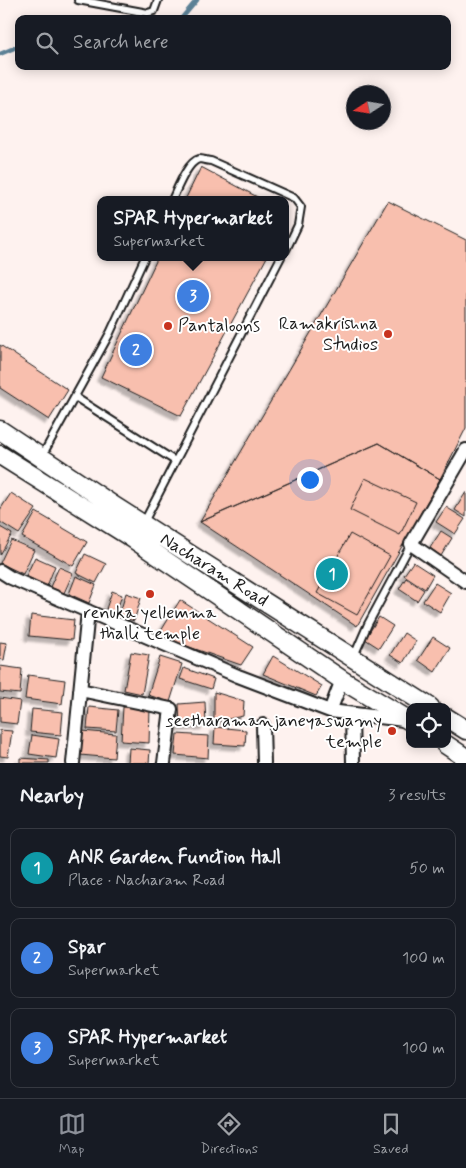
<!DOCTYPE html>
<html lang="en">
<head>
<meta charset="utf-8">
<style>
	:root { --surface:#171b24; --page:#242831; --text:#f1f3f6; --muted:#9ea1a6; --line:#363941; --accent:#8c9099 }
	body { margin:0; font-family:Mynerve,sans-serif; background:var(--page); color:var(--text) }
	.controls { position:absolute; right:15px; bottom:15px; display:grid; overflow:hidden; border-radius:10px; box-shadow:0 2px 12px #0003 }
	.controls button { width:45px; height:45px; display:grid; place-items:center; padding:0; border:0; border-bottom:1px solid var(--line); background:var(--surface); color:var(--text); font:25px sans-serif }
	.compass { position:absolute; left:346px; top:85px; width:45px; height:45px; border-radius:50%; background:var(--surface); box-shadow:0 2px 12px #0003; rotate:258deg }
	.you { position:absolute; left:309px; top:479px; width:18px; height:18px; margin:-12px; border:4px solid #fff; border-radius:50%; background:#1a73e8; box-shadow:0 0 0 8px #1a73e833 }
	.badge { display:grid; place-items:center; width:32px; height:32px; border-radius:50%; background:var(--accent); color:#fff; font-size:16px; font-weight:700 }
	.pin { position:absolute; translate:-50% -50%; border:2px solid #fff; box-shadow:0 1px 5px #0006 }
	.popup { position:absolute; left:97px; top:196px; width:192px; height:65px; box-sizing:border-box; display:grid; place-content:center; border-radius:10px; background:var(--surface); filter:drop-shadow(0 1px 4px #0005); font-size:16px; white-space:nowrap; color:var(--muted) }
	.popup b { font-size:19px; color:var(--text) }
	.popup::after { content:''; position:absolute; left:50%; top:100%; margin-left:-10px; border:10px solid transparent; border-top-color:var(--surface) }
	.list { margin:0; padding:0; list-style:none }
	h2 { display:flex; justify-content:space-between; align-items:center; height:65px; margin:0; padding:0 20px; font-size:21px }
	h2 small { font-size:16px; font-weight:400; color:var(--muted) }
	.list li { display:grid; grid-template-columns:32px 1fr auto; gap:15px; align-items:center; box-sizing:border-box; height:80px; margin:0 10px 10px; padding:0 10px; border:1px solid var(--line); border-radius:10px }
	.list b { display:block; font-size:19px; white-space:nowrap }
	.list p { margin:0; font-size:16px; white-space:nowrap; color:var(--muted) }
	.list em { font-size:16px; font-style:normal; color:var(--muted) }
	.icon { flex:none; width:28px; height:28px; fill:none; stroke:currentColor; stroke-width:2; stroke-linecap:round; stroke-linejoin:round }
	.map { position:relative; flex:none; width:466px; height:763px; overflow:hidden }
	.search { position:absolute; background:var(--surface); box-shadow:0 2px 12px #0003; left:15px; right:15px; top:15px; height:55px; display:flex; align-items:center; gap:12px; box-sizing:border-box; padding:0 18px; border-radius:10px; color:var(--muted); font-size:19px }
	.sheet { height:335px; background:var(--surface) }
	nav { display:flex; justify-content:space-around; align-items:center; box-sizing:border-box; height:70px; border-top:1px solid var(--line); background:var(--surface); font-size:14px; color:var(--muted) }
	nav a { display:grid; justify-items:center; gap:2px }
	nav .on { color:var(--accent) }
	.map>svg:first-child { display:block }
	.lines { fill:none; stroke-linecap:round; stroke-linejoin:round }
	.stream { stroke:#5c8196; stroke-width:4.5 }
	.building { fill:#f8bfae; stroke:#1c1c1c; filter:url(#shadow) }
	.service-casing { stroke:#1c1c1c; stroke-width:10 }
	.minor-casing { stroke:#1c1c1c; stroke-width:16 }
	.secondary-casing { stroke:#1c1c1c; stroke-width:21 }
	.service { stroke:#fff; stroke-width:6 }
	.minor { stroke:#fff; stroke-width:12 }
	.secondary { stroke:#fff; stroke-width:18 }
	.poi-dot { fill:#c8321e; stroke:#fff; stroke-width:2 }
	.labels { text-anchor:middle; dominant-baseline:central; stroke-width:4; stroke-linejoin:round; paint-order:stroke }
	.poi-label { font-size:18px; fill:#1c1c1c; stroke:#fff; text-anchor:end }
	.street-label { font-size:18px; fill:#1c1c1c; stroke:#fff }
</style>
</head>
<body>
<div class="map">
<svg width="466" height="763" viewBox="0 0 466 763">
	<defs>
		<filter id="shadow"><feDropShadow dx="-4.5" dy="4.5" stdDeviation="1" flood-color="#0004"/></filter>
	</defs>
	<rect width="100%" height="100%" fill="#fef2ef"/>
	<filter id="ink" filterUnits="userSpaceOnUse"><feTurbulence type="fractalNoise" baseFrequency=".02" numOctaves="2"/><feDisplacementMap in="SourceGraphic" scale="10" xChannelSelector="R" yChannelSelector="G"/><feConvolveMatrix kernelMatrix="1 2 1 2 8 2 1 2 1" color-interpolation-filters="sRGB"/></filter>
	<g filter="url(#ink)">
		<g class="lines">
			<!-- stream -->
			<path class="stream" d="M181 19 197 0
				M0 54 19 46"/>
		</g>
		<!-- building -->
		<path class="building" d="M201 167 263 200H185Z
			M388 201 466 240V428L440 479 379 443 200 522Z
			M158 257H267L181 416 101 377Z
			M0 345 68 390 49 420 0 388Z
			M379 443 440 479 357 626 200 522Z
			M365 478 416 502 400 535 350 510Z
			M466 492V517L455 510Z
			M11 493 36 509 19 534 0 522V510Z
			M446 507 465 519 455 534 436 522Z
			M36 512 87 542 73 566 22 537Z
			M0 527 12 534 0 555Z
			M441 531 452 538 441 556 430 548Z
			M350 534 390 556 357 615 317 593Z
			M11 540 34 550 23 574 0 563Z
			M85 554 106 564 96 583 76 573Z
			M35 557 55 566 47 586 26 576Z
			M413 562 433 575 425 589 404 575Z
			M59 567 73 573 64 593 50 587Z
			M76 576 96 585 89 603 69 594Z
			M406 578 424 590 417 601 399 589Z
			M435 583 451 593 440 612 423 601Z
			M112 591 122 595 116 613 106 609Z
			M126 593 141 598 134 621 119 616Z
			M180 600 253 647 241 665 158 636Z
			M31 615 74 620 72 640 29 636Z
			M379 617 393 626 379 648 365 639Z
			M404 633 416 641 403 663 390 655Z
			M433 637 450 648 435 672 418 660Z
			M0 642 7 643 4 660 0 659Z
			M131 652 149 655 142 694 124 690Z
			M273 656 322 686 316 696 263 674Z
			M160 657 182 664 170 702 148 695Z
			M0 666 22 669 20 694 0 692Z
			M184 668 214 679 211 689 180 679Z
			M28 675 65 680 62 704 25 699Z
			M214 692 244 701 243 716 214 722Z
			M0 698 20 701 17 724 0 722Z
			M205 702 206 725 180 727 179 704Z
			M89 707 118 710 116 731 87 729Z
			M123 707 150 708 149 743 121 741Z
			M32 709 63 712 61 735 30 732Z
			M215 727 246 730 245 746 214 744Z
			M0 730 12 731 8 757 0 756Z
			M82 731 116 734 114 758 80 755Z
			M177 734 209 736 208 758 175 755Z
			M32 735 59 739 56 758 29 754Z
			M129 748 150 750 149 763H128Z
			M20 758 49 760V763H20Z"/>
		<g class="lines">
			<!-- service casing -->
			<g class="service-casing">
				<path id="service" d="M78 0 148 13 154 11 158 0
					M172 200C177 190 187 162 199 159 202 159 208 161 211 161L294 198 301 207 298 225 286 250
					M75 397 175 461
					M42 456 110 333 145 257
					M144 522 281 257
					M354 656 368 624 411 544"/>
			</g>
			<!-- minor casing -->
			<g class="minor-casing">
				<path id="minor" d="M466 450 411 544 466 582
					M0 571 11 578 238 676 330 711 404 720
					M80 690 171 709 164 763
					M330 711 342 680
					M352 714 353 763
					M263 725 264 763
					M73 763 88 611"/>
			</g>
			<!-- secondary casing -->
			<g class="secondary-casing">
				<path id="secondary" d="M0 430 114 506 430 707
					M0 455 132 538 342 680 410 721
					M447 718 466 730
					M445 744 466 758"/>
			</g>
			<!-- service -->
			<use href="#service" class="service"/>
			<!-- minor -->
			<use href="#minor" class="minor"/>
			<!-- secondary -->
			<use href="#secondary" class="secondary"/>
		</g>
	</g>
	<!-- markers -->
	<g class="poi-dot">
		<circle cx="168" cy="326" r="5"/>
		<circle cx="388" cy="334" r="5"/>
		<circle cx="150" cy="594" r="5"/>
		<circle cx="392" cy="731" r="5"/>
	</g>
	<g class="labels">
		<!-- poi labels -->
		<g class="poi-label">
			<text x="378" y="324">Ramakrishna<tspan x="378" dy="21">Studios</tspan></text>
			<text x="178" y="326" text-anchor="start">Pantaloons</text>
			<text x="150" y="613" text-anchor="middle">renuka yellemma<tspan x="150" dy="21">thalli temple</tspan></text>
			<text x="382" y="721">seetharamanjaneyaswamy<tspan x="382" dy="21">temple</tspan></text>
		</g>
		<!-- street labels -->
		<g class="street-label">
			<text transform="translate(214 570) rotate(32)">Nacharam Road</text>
		</g>
	</g>
</svg>
<div class="controls">
<button><svg class="icon" aria-label="locate" viewBox="0 0 24 24"><circle cx="12" cy="12" r="6"/><path d="M12 2v4M12 18v4M2 12h4M18 12h4"/></svg></button>
</div>
<svg class="compass" viewBox="-18 -18 36 36"><path d="M0-13l5 13h-10z" fill="#e53935"/><path d="M0 13l5-13h-10z" fill="#9ea1a6"/></svg>
<div class="you"></div>
<div class="pin badge" style="left:332px;top:574px;background:#0f9aa8">1</div>
<div class="pin badge" style="left:136px;top:350px;background:#3f7fe0">2</div>
<div class="pin badge" style="left:193px;top:296px;background:#3f7fe0">3</div>
<div class="popup"><b>SPAR Hypermarket</b>Supermarket</div>
<div class="search"><svg class="icon" aria-label="search" viewBox="0 0 24 24"><circle cx="10" cy="10" r="6"/><path d="M15 15l6 6"/></svg>Search here</div>
</div>
<section class="sheet">
<h2>Nearby<small>3 results</small></h2>
<ul class="list">
<li><span class="badge" style="background:#0f9aa8">1</span><div><b>ANR Garden Function Hall</b><p>Place · Nacharam Road</p></div><em>50 m</em></li>
<li><span class="badge" style="background:#3f7fe0">2</span><div><b>Spar</b><p>Supermarket</p></div><em>100 m</em></li>
<li><span class="badge" style="background:#3f7fe0">3</span><div><b>SPAR Hypermarket</b><p>Supermarket</p></div><em>100 m</em></li>
</ul>
</section>
<nav>
<a class="on"><svg class="icon" aria-label="map" viewBox="0 0 24 24"><path d="M3 6l6-2 6 2 6-2v14l-6 2-6-2-6 2zM9 4v14M15 6v14"/></svg>Map</a>
<a><svg class="icon" aria-label="directions" viewBox="0 0 24 24"><path d="M12 3l9 9-9 9-9-9zM9 14v-3h6M13 9l2 2-2 2"/></svg>Directions</a>
<a><svg class="icon" aria-label="saved" viewBox="0 0 24 24"><path d="M7 4h10v16l-5-4-5 4z"/></svg>Saved</a>
</nav>
</body>
</html>
